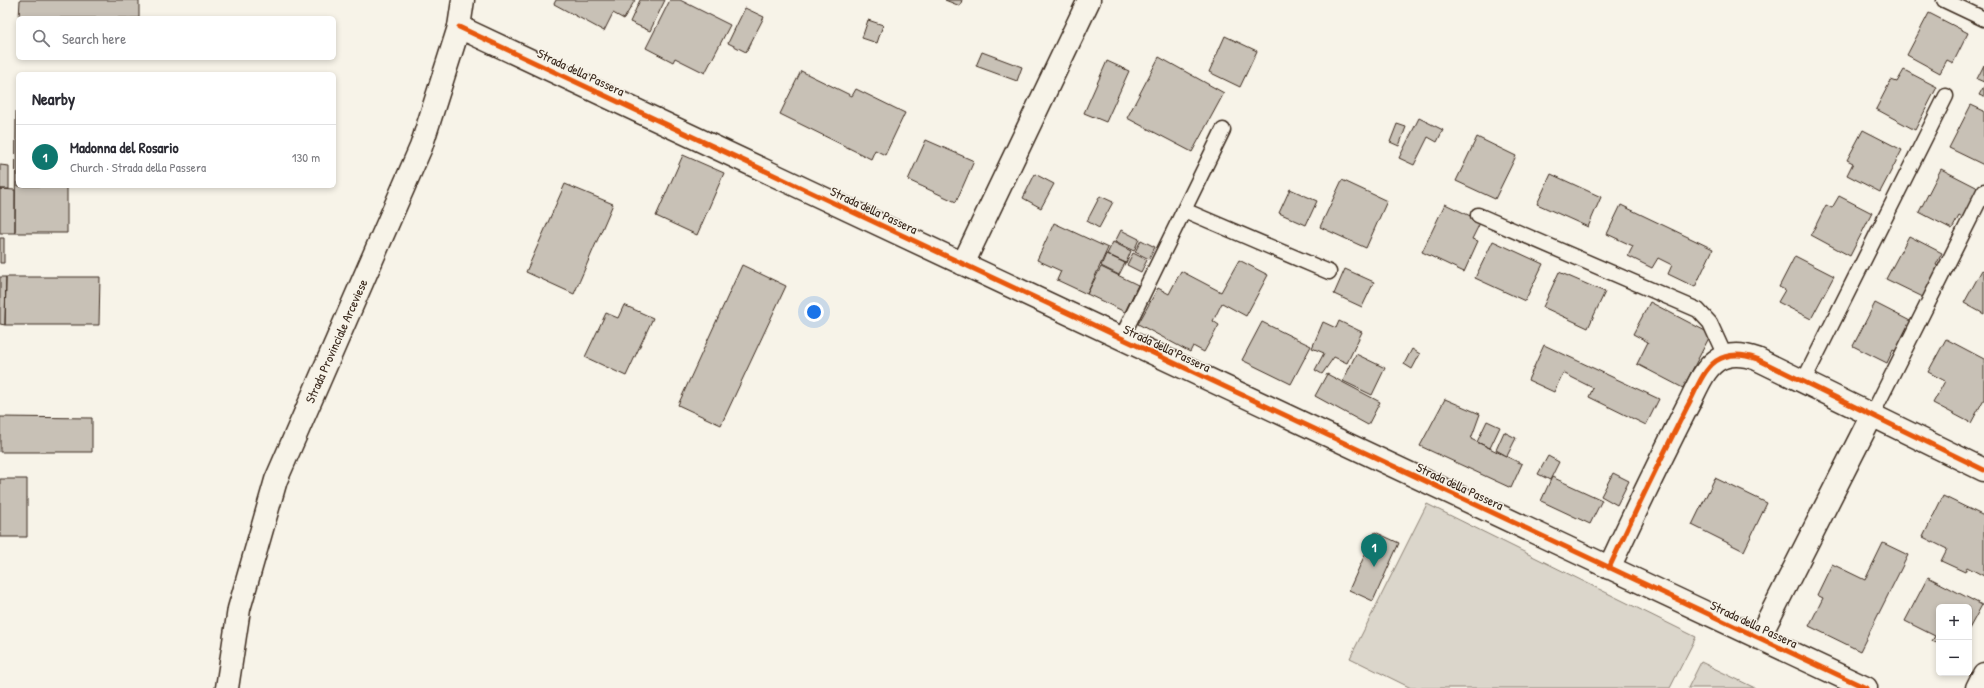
<!DOCTYPE html>
<html lang="en">
<head>
<meta charset="utf-8">
<style>
	:root { --surface:#fff; --page:#f7f7f7; --text:#2b2b33; --muted:#7c7c81; --line:#e1e1e2; --accent:#0f766e }
	body { margin:0; font-family:"Patrick Hand",sans-serif; background:var(--page); color:var(--text) }
	.controls { position:absolute; right:12px; bottom:12px; display:grid; overflow:hidden; border-radius:6px; box-shadow:0 2px 6px #0003 }
	.controls button { width:36px; height:36px; display:grid; place-items:center; padding:0; border:0; border-bottom:1px solid var(--line); background:var(--surface); color:var(--text); font:20px sans-serif }
	.you { position:absolute; left:814px; top:312px; width:14px; height:14px; margin:-10px; border:3px solid #fff; border-radius:50%; background:#1a73e8; box-shadow:0 0 0 6px #1a73e833 }
	.badge { display:grid; place-items:center; width:26px; height:26px; border-radius:50%; background:var(--accent); color:#fff; font-size:13px; font-weight:700 }
	.pin { position:absolute; translate:-50% -33px; filter:drop-shadow(0 1px 2px #0008) }
	.pin::after { content:''; position:absolute; top:21px; width:14px; height:12px; background:inherit; clip-path:polygon(0 0,100% 0,50% 100%) }
	.list { margin:0; padding:0; list-style:none }
	h2 { display:flex; justify-content:space-between; align-items:center; height:52px; margin:0; padding:0 16px; font-size:17px }
	h2 small { font-size:13px; font-weight:400; color:var(--muted) }
	.list li { display:grid; grid-template-columns:26px 1fr auto; gap:12px; align-items:center; box-sizing:border-box; height:64px; padding:0 16px; border-top:1px solid var(--line) }
	.list b { display:block; font-size:15px; white-space:nowrap }
	.list p { margin:0; font-size:13px; white-space:nowrap; color:var(--muted) }
	.list em { font-size:13px; font-style:normal; color:var(--muted) }
	.icon { flex:none; width:22px; height:22px; fill:none; stroke:currentColor; stroke-width:2; stroke-linecap:round; stroke-linejoin:round }
	.map { position:relative; flex:none; width:1984px; height:688px; overflow:hidden }
	.search { position:absolute; background:var(--surface); box-shadow:0 2px 6px #0003; left:16px; top:16px; width:320px; height:44px; display:flex; align-items:center; gap:10px; box-sizing:border-box; padding:0 14px; border-radius:6px; color:var(--muted); font-size:15px }
	.panel { position:absolute; background:var(--surface); box-shadow:0 2px 6px #0003; left:16px; top:72px; width:320px; height:116px; border-radius:6px }
	.map>svg:first-child { display:block }
	.green { fill:#dbd6cb; stroke:#8b8074 }
	.building { fill:#c8c1b6; stroke:#3b2a1e }
	.lines { fill:none; stroke-linecap:round; stroke-linejoin:round }
	.lane-casing { stroke:#3b2a1e; stroke-width:17 }
	.street-casing { stroke:#3b2a1e; stroke-width:25 }
	.secondary-casing { stroke:#3b2a1e; stroke-width:25 }
	.lane { stroke:#f7f3e8; stroke-width:14 }
	.street { stroke:#f7f3e8; stroke-width:22 }
	.secondary { stroke:#f7f3e8; stroke-width:22 }
	.cycleway-casing { stroke:#f7f3e8; stroke-width:8 }
	.cycleway { stroke:#e8590c; stroke-width:5 }
	.labels { text-anchor:middle; dominant-baseline:central; stroke-width:3; stroke-linejoin:round; paint-order:stroke }
	.street-label { font-size:13px; fill:#3b2a1e; stroke:#f7f3e8 }
</style>
</head>
<body>
<div class="map">
<svg width="1984" height="688" viewBox="0 0 1984 688">
	<rect width="100%" height="100%" fill="#f7f3e8"/>
	<filter id="ink" filterUnits="userSpaceOnUse"><feTurbulence type="fractalNoise" baseFrequency=".025" numOctaves="2"/><feDisplacementMap in="SourceGraphic" scale="8" xChannelSelector="R" yChannelSelector="G"/><feConvolveMatrix kernelMatrix="1 2 1 2 8 2 1 2 1" color-interpolation-filters="sRGB"/></filter>
	<g filter="url(#ink)">
		<!-- green -->
		<path class="green" d="M1427 504 1696 637 1670 688H1411L1350 658Z
			M1701 662 1755 688H1688Z"/>
		<!-- building -->
		<path class="building" d="M20 0H139V18H19Z
			M556 0H635L624 19 613 13 604 31 554 4Z
			M640 0H665L650 31 630 22Z
			M670 0H680L730 25 705 73 675 58 673 62 646 48Z
			M945 0H962L960 6Z
			M745 8 764 17 746 52 728 43Z
			M1929 13 1968 33 1953 63 1947 60 1940 73 1907 55Z
			M868 20 883 25 877 43 862 38Z
			M1225 36 1257 51 1240 87 1209 72Z
			M982 52 1022 67 1017 81 976 66Z
			M1159 57 1224 93 1192 152 1127 118Z
			M1107 61 1129 71 1106 122 1084 113Z
			M1984 65V82L1977 79Z
			M1904 70 1937 87 1915 130 1876 109 1891 80 1897 82Z
			M801 71 852 96 856 89 905 113 885 155 875 150 871 159 780 114Z
			M1984 86V97L1979 95Z
			M1971 105 1984 111V165L1949 148Z
			M16 111H18V186H67V233H15Z
			M1419 118 1443 130 1437 142 1428 137 1414 165 1399 158Z
			M1397 124 1406 127 1399 146 1390 142Z
			M1863 130 1902 150 1880 192 1847 175 1853 163 1847 160Z
			M1477 137 1516 156 1495 199 1456 181Z
			M926 140 974 161 956 202 908 180Z
			M683 155 724 173 697 235 656 216Z
			M0 165 9 166V189H0Z
			M1941 169 1980 189 1964 219 1959 216 1952 229 1919 212Z
			M1035 174 1054 184 1041 208 1023 198Z
			M1551 174 1601 197 1588 227 1537 204Z
			M1342 180 1387 201 1366 248 1320 227Z
			M565 184 613 204 574 294 526 272Z
			M0 189 15 190V233H0Z
			M1290 189 1317 201 1306 225 1279 213Z
			M1100 196 1113 202 1099 228 1087 221Z
			M1839 196 1872 213 1850 256 1811 235 1826 205 1832 208Z
			M1445 204 1481 221 1472 239 1478 241 1464 272 1422 252Z
			M1621 205 1713 249 1695 287 1668 274 1672 265 1658 258 1652 268 1628 256 1633 246 1607 234Z
			M1054 223 1108 248 1087 294 1057 280 1061 271 1037 260Z
			M1121 230 1139 239 1134 251 1115 242Z
			M1909 236 1942 253 1936 265 1941 268 1925 298 1886 279Z
			M0 238H4V263H0Z
			M1141 240 1155 247 1149 259 1135 252Z
			M1493 241 1543 264 1525 301 1475 278Z
			M1113 242 1131 251 1126 263 1107 254Z
			M1133 253 1147 260 1141 272 1127 265Z
			M1106 254 1125 263 1119 275 1101 266Z
			M1795 256 1834 276 1811 319 1778 302 1785 290 1779 287Z
			M1239 260 1268 275 1246 316 1222 303 1213 321 1219 325 1204 352 1193 346 1190 352 1138 324 1158 288 1169 294 1181 271 1221 292Z
			M742 265 786 286 721 425 678 405Z
			M1101 267 1138 285 1125 312 1087 294Z
			M1345 269 1374 282 1362 307 1334 294Z
			M1982 270 1984 271V314L1964 303Z
			M1559 272 1605 292 1588 328 1543 307Z
			M0 277H6L5 325 0 324Z
			M6 277H100L99 325H5Z
			M1650 302 1711 334 1683 388 1637 364 1648 342 1633 334Z
			M1875 303 1914 323 1899 353 1893 350 1887 363 1853 346Z
			M624 305 653 318 626 376 585 357 606 313 618 318Z
			M1339 321 1362 332 1347 363 1334 357 1322 374 1315 370 1324 353 1312 348 1323 322 1336 328Z
			M1262 322 1311 346 1291 384 1242 360Z
			M1946 339 1984 359V399L1971 423 1933 403 1945 381 1928 372Z
			M1544 345 1659 399 1646 425 1589 397 1593 388 1563 373 1554 392 1528 380Z
			M1412 349 1420 354 1412 369 1404 364Z
			M1356 354 1385 368 1372 395 1343 381Z
			M1327 374 1380 402 1368 425 1315 396Z
			M1445 399 1480 414 1471 439 1522 464 1511 488 1420 446Z
			M0 417 92 418V452H0Z
			M1487 421 1500 427 1490 448 1477 442Z
			M1504 432 1516 438 1507 456 1496 450Z
			M1548 456 1559 462 1550 480 1538 474Z
			M1613 473 1629 481 1617 505 1601 496Z
			M1552 477 1602 500 1590 524 1541 501Z
			M1715 478 1767 503 1744 551 1692 525Z
			M0 479H27V537H0Z
			M1943 496 1984 516V576L1967 567 1965 572 1941 561 1947 549 1923 537Z
			M1375 532 1399 543 1373 601 1349 590Z
			M1883 543 1908 555 1860 651 1809 626 1823 598 1817 595 1832 564 1865 580Z
			M1928 577 1982 605 1969 629V607H1939V644L1932 641 1935 636 1905 621Z"/>
		<g class="lines">
			<!-- lane casing -->
			<g class="lane-casing">
				<path id="lane" d="M1944 0 1984 19
					M1184 210 1329 272
					M1478 215 1698 310 1710 323 1725 356
					M1121 339 1223 130
					M1803 382 1946 96
					M1872 415 1984 191"/>
			</g>
			<!-- street casing -->
			<g class="street-casing">
				<path id="street" d="M459 27 1866 688
					M963 264 1089 0
					M1609 568C1634 514 1660 460 1687 407 1695 393 1702 371 1716 361 1729 352 1743 354 1757 359L1984 470
					M1759 638 1872 415
					M1977 688 1984 674"/>
			</g>
			<!-- secondary casing -->
			<g class="secondary-casing">
				<path id="secondary" d="M227 688 239 609 276 480 421 147 459 27 463 0"/>
			</g>
			<!-- lane -->
			<use href="#lane" class="lane"/>
			<!-- street -->
			<use href="#street" class="street"/>
			<!-- secondary -->
			<use href="#secondary" class="secondary"/>
			<!-- cycleway casing -->
			<g class="cycleway-casing">
				<path id="cycleway" d="M459 27 1866 688
					M1609 568C1634 514 1660 460 1687 407 1695 393 1702 371 1716 361 1729 352 1743 354 1757 359L1984 470"/>
			</g>
			<!-- cycleway -->
			<use href="#cycleway" class="cycleway"/>
		</g>
	</g>
	<g class="labels">
		<!-- street labels -->
		<g class="street-label">
			<text transform="translate(581 72) rotate(25)">Strada della Passera</text>
			<text transform="translate(874 210) rotate(25)">Strada della Passera</text>
			<text transform="translate(336 341) rotate(-66)">Strada Provinciale Arceviese</text>
			<text transform="translate(1167 348) rotate(25)">Strada della Passera</text>
			<text transform="translate(1460 486) rotate(25)">Strada della Passera</text>
			<text transform="translate(1754 624) rotate(25)">Strada della Passera</text>
		</g>
	</g>
</svg>
<div class="controls">
<button>+</button>
<button>−</button>
</div>
<div class="you"></div>
<div class="pin badge" style="left:1374px;top:567px">1</div>
<div class="search"><svg class="icon" aria-label="search" viewBox="0 0 24 24"><circle cx="10" cy="10" r="6"/><path d="M15 15l6 6"/></svg>Search here</div>
<section class="panel">
<h2>Nearby<small></small></h2>
<ul class="list">
<li><span class="badge">1</span><div><b>Madonna del Rosario</b><p>Church · Strada della Passera</p></div><em>130 m</em></li>
</ul>
</section>
</div>
</body>
</html>
